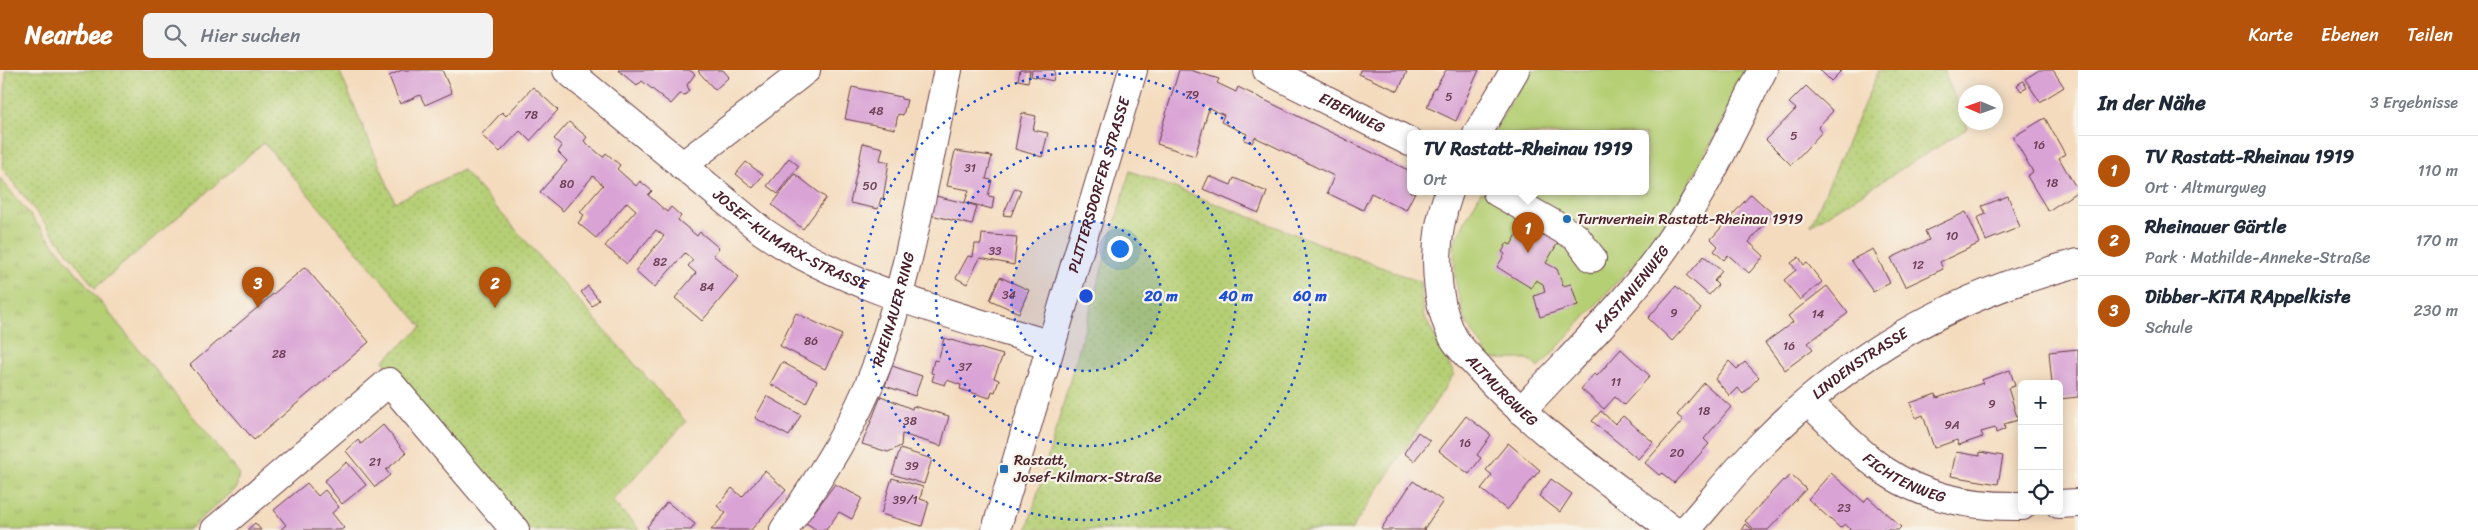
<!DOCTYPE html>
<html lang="de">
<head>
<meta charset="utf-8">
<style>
	:root { --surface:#fff; --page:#f2f2f3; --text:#1f2937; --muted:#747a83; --line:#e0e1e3; --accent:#b45309 }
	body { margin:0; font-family:Sriracha,sans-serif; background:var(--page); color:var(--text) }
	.controls { position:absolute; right:15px; bottom:15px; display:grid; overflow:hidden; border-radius:8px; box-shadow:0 2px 12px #0003 }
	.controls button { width:45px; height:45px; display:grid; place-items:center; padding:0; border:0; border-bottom:1px solid var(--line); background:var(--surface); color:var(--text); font:25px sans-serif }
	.compass { position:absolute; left:1958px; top:15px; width:45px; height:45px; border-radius:50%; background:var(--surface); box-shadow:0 2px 12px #0003; rotate:272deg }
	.you { position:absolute; left:1119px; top:178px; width:18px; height:18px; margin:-12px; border:4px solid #fff; border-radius:50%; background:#1a73e8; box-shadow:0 0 0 8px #1a73e833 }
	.badge { display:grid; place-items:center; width:32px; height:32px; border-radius:50%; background:var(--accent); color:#fff; font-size:16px; font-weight:700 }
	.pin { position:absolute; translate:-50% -41px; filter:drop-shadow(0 1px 2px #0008) }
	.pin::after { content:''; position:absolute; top:26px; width:18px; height:15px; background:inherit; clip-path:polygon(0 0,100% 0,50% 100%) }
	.popup { position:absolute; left:1407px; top:60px; width:242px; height:65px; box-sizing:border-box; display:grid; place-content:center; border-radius:8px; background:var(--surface); filter:drop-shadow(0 1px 4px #0005); font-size:16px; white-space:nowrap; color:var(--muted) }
	.popup b { font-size:19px; color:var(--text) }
	.popup::after { content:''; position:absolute; left:50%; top:100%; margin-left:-10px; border:10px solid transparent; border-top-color:var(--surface) }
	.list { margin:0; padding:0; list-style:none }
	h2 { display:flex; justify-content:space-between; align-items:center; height:65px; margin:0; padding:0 20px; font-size:21px }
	h2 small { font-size:16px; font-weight:400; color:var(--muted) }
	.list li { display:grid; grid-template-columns:32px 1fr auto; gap:15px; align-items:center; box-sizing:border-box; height:70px; padding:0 20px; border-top:1px solid var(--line) }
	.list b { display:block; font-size:19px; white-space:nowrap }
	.list p { margin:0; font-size:16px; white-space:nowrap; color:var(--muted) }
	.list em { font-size:16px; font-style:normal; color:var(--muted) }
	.icon { flex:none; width:28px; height:28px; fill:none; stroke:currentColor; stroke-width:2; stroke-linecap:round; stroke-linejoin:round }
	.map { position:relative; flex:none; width:2078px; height:460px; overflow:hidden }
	header { display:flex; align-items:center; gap:30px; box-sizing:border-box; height:70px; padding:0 25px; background:var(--accent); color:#fff }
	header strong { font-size:24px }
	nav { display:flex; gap:28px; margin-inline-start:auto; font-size:18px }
	.search { width:350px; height:45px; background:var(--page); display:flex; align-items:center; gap:12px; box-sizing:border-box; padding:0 18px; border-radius:8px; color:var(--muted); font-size:19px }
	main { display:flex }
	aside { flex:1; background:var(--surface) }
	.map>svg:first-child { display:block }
	.grass { fill:url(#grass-tufts); stroke:#807750 }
	.park { fill:url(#park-dots); stroke:#807750 }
	.garden { fill:#b5cf74; stroke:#807750 }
	.building { fill:#d9a3d5 }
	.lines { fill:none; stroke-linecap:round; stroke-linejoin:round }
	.minor-casing { stroke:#643b41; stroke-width:30 }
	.minor { stroke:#fff; stroke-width:28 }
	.ring { fill:none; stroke:#1d4ed8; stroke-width:2.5; stroke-dasharray:2.5 5 }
	.poi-dot { fill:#1f6fb2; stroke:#f7f3e8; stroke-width:2 }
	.labels { text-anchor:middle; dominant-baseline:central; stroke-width:4.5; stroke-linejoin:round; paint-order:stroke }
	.number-label { font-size:12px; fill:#6e4056 }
	.street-label { font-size:15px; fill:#4a1f2b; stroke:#f7f3e8 }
	.poi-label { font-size:15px; fill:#4a1f2b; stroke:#f7f3e8; text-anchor:start }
	.centre { fill:#1d4ed8; stroke:#f7f3e8; stroke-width:2.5 }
	.ring-label { font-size:15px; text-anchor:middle; font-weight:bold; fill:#1d4ed8; stroke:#f7f3e8; stroke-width:4.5; stroke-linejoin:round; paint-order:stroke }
</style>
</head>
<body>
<header>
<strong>Nearbee</strong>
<div class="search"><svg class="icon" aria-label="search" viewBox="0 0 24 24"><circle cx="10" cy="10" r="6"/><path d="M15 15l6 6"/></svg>Hier suchen</div>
<nav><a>Karte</a><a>Ebenen</a><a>Teilen</a></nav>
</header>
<main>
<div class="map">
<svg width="2078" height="460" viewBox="0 0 2078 460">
	<defs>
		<pattern id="grass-tufts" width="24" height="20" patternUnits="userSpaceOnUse" patternTransform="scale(1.25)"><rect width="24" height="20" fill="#b5cf74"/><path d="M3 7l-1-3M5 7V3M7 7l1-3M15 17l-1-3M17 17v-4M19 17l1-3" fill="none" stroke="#9db165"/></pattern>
		<pattern id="park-dots" width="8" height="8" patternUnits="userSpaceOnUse" patternTransform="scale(1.25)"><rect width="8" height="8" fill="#b5cf74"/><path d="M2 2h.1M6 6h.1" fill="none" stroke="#9db165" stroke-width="1.8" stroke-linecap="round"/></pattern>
	</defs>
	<rect width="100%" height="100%" fill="#f7f3e8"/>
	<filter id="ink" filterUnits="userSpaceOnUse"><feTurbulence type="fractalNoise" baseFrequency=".02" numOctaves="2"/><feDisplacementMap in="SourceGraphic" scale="10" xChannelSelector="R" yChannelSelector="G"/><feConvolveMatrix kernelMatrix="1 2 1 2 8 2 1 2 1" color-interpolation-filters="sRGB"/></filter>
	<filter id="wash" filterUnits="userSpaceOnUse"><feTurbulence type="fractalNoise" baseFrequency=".0096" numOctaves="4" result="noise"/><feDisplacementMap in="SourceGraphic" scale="20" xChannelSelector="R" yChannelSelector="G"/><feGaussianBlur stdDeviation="1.12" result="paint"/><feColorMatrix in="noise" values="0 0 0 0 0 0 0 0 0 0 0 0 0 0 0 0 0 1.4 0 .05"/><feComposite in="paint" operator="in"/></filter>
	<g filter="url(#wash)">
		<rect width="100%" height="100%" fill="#f4dbbe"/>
		<!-- grass -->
		<path class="grass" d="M0 108 239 403 236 418 188 460H0Z"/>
		<!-- park -->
		<path class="park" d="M6 0H339L395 132 463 100 686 352 612 431 640 460H523L383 291 422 257 264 73 95 218 2 98Z
			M1879 0H1943L1968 58 1811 155Z
			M1130 101 1420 212 1423 244 1454 304 1351 460H1027Z"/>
		<!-- garden -->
		<path class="garden" d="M1530 0H1749L1683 126 1645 181 1539 298 1528 289H1490L1464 248 1455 209 1454 172 1481 122H1646V64H1492Z"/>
		<g id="blocks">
			<!-- building -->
			<path class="building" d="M402 0H442L452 23 425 35 420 25 400 34 389 6Z
				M618 0H689L695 4 687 15 689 20 685 25 680 24 671 34 642 11 637 16Z
				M700 0H723L729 7 715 20 698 1Z
				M1020 0H1030L1028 12 1018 10Z
				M1032 0H1055L1053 11 1031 6Z
				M1179 0H1190L1219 9 1217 13 1236 22 1238 17 1410 101V122H1415L1406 140 1371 123 1363 140 1327 123 1334 106 1255 67 1252 73 1244 70 1247 64 1221 52 1224 45 1209 38 1195 86 1157 74Z
				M1360 0H1402L1407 2 1398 21 1359 4Z
				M1446 0H1479L1456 51 1427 37 1434 18 1435 19Z
				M1820 0H1842L1831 11Z
				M2039 0H2053L2064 17 2040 32 2025 9Z
				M2023 11 2027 18 2021 21 2017 15Z
				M1806 16 1833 41 1818 57 1822 62 1791 95 1766 70 1796 39 1789 33Z
				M533 17 558 40 530 71 520 61 500 82 481 65 502 42 506 46Z
				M852 17 901 27V29L907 30 903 45 898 44 895 59 845 49Z
				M1022 43 1036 46 1033 60 1048 63 1042 87 1015 79Z
				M2045 48 2065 84 2059 88 2078 121 2048 141 2027 106 2033 102 2013 67Z
				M569 52 587 67 584 71 603 87 606 83 620 95 617 99 636 116 640 111 652 121 648 125 667 142 671 137 681 146 678 150 697 166 700 162 719 178 713 185 739 207 702 251 675 228 696 203 688 196 693 190 685 183 654 218 635 201 664 166 656 160 627 194 605 176 636 140 627 132 596 168 578 153 584 145 580 142 603 115 593 106 563 141 540 122 567 91 558 82 562 76 554 69Z
				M863 73 883 78 880 90 889 92 883 129 881 128 878 139 850 133Z
				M955 81 992 86 986 109 992 110 988 126 994 127 992 139 965 132 969 120 947 116Z
				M789 88 799 96 778 124 767 116Z
				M746 92 763 105 753 118 736 104Z
				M795 104 826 128 803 159 772 135Z
				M1209 106 1231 115 1234 108 1267 122 1259 143 1203 119Z
				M1015 118 1021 120 1011 146 1003 145Z
				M1751 124 1773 144 1749 172 1764 186 1749 203 1728 185 1724 190 1714 181 1718 176 1711 169Z
				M936 126 977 136 972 155 931 145Z
				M2008 126 2020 157 1986 171 1977 148 1986 144 1982 136Z
				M1966 142 1980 173 1940 192 1943 199 1905 217 1891 188 1929 170 1925 161Z
				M1526 148 1560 169 1546 193 1557 199 1563 216 1571 214 1578 235 1540 247 1534 226 1545 222 1543 214 1536 210 1531 218 1497 197 1505 184 1502 182 1507 173 1511 175Z
				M982 164 1017 167 1014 195 980 188 967 214 956 208 968 186 973 187 975 174H981Z
				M1873 179 1890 213 1873 222 1851 190Z
				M1704 186 1722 201 1714 211 1718 215 1709 225 1687 206Z
				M1799 187 1804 195 1807 193 1822 212 1800 230 1784 210 1796 200 1791 193Z
				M305 197 369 272 254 370 190 295Z
				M1000 207 1029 220 1019 243 990 230Z
				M588 216 599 230 592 236 581 222Z
				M1676 216 1701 239 1672 271 1648 248Z
				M1827 216 1848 243 1808 273 1813 279 1785 300 1765 273 1793 252 1788 246Z
				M796 243 842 265 825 299 780 276Z
				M944 268 1003 285 994 308 999 310 995 322 992 321 990 328 960 319 961 315 947 310 945 315 932 311 934 304 931 303 934 290 938 291Z
				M1621 279 1650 306 1624 335 1615 327 1604 339 1581 319 1594 304 1597 306Z
				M2078 279V327L2059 329V314H2052L2049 282Z
				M1729 291 1737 299 1745 292 1759 307 1743 324 1738 318 1730 326 1715 309Z
				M782 292 817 311 806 333 770 314Z
				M892 296 922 306 915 326 885 316Z
				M2010 300 2015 316 2008 318 2018 350 2004 354 2005 359 1996 363 1995 358 1981 362 1983 367 1959 375 1957 370 1934 378 1923 345 1916 348 1910 333 1936 324 1937 328 1983 313 1981 310Z
				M1704 313 1731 337 1704 369 1709 374 1674 413 1662 403 1659 405 1645 393 1683 350 1677 345Z
				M767 326 801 345 789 366 755 348Z
				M881 326 912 339 913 336 949 346 941 376 902 364 901 376 888 382 862 374Z
				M1601 341 1615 354 1623 346 1653 372 1638 389 1592 351Z
				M1466 346 1491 365 1477 385 1481 388 1469 404 1439 381Z
				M383 355 406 383 386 400 390 405 375 417 346 381 358 370 361 374Z
				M1418 362 1430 371 1414 391 1404 383Z
				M1508 373 1540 400 1507 440 1481 419 1492 405 1486 400Z
				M900 379 932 389 924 414 892 404Z
				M1956 382 1980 386V382L2003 386 1998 414 1951 406Z
				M347 392 366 415 342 434 324 411Z
				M765 401 786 420 751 460H711L726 443 717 436 732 418 742 427Z
				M1831 403 1864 432 1868 427 1901 457 1898 460H1851L1845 454 1840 458 1808 429Z
				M1791 405 1806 419 1768 460H1755L1745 451 1783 410 1784 411Z
				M892 408 923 417 920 429 929 432 922 456 881 444Z
				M1551 409 1572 424 1560 442 1539 426Z
				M1413 411 1443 431 1424 459 1426 460H1383L1381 459Z
				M307 413 318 426 325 420 339 437 332 443 344 458 341 460H280L286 455 274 440Z
				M835 414 862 428 852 449 839 442 826 460H817L806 453Z
				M667 432 695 454 691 460H650L647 457Z
				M255 453 261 460H247Z
				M1745 454 1753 460H1741Z"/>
		</g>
	</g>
	<g filter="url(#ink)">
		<use href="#blocks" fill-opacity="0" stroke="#643b41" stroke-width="1"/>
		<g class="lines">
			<!-- minor casing -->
			<g class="minor-casing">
				<g id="minor">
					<path id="s1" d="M567 0 762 161C842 217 958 246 1051 275"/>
					<path id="s2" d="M1267 0 1410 72"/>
					<path d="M1477 64 1515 0"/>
					<path d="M682 96 806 0"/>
					<path id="s3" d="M1449 122C1433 165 1432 225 1453 267 1459 278 1471 289 1480 299 1535 361 1607 409 1672 460"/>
					<path d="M1497 122 1576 167 1592 188"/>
					<path id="s4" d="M1808 332C1833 355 1857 382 1885 401 1925 428 1975 437 2022 436"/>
					<path id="s5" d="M1521 341C1575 282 1636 225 1679 157 1712 107 1736 53 1763 0"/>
					<path d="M2059 434 2078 433"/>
					<path d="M215 460 389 312 515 460"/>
					<path id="s6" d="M784 460C820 408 855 354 877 295 910 203 927 96 948 0"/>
					<path id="s7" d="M996 460 1133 0"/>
					<path id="s8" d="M1686 460C1711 432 1735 401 1762 374 1851 283 1955 225 2078 193"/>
				</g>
			</g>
			<!-- minor -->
			<use href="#minor" class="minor"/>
		</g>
	</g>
	<!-- distance rings -->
	<circle cx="1086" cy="226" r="75" fill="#1d4ed8" fill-opacity=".12"/>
	<g class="ring">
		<circle cx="1086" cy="226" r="75"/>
		<circle cx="1086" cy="226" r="150"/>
		<circle cx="1086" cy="226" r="224"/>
	</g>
	<!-- markers -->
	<g class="poi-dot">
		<circle cx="1567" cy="149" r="5"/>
		<rect x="999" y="394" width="10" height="10" rx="2.5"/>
	</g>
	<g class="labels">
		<!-- number labels -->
		<g class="number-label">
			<text x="1192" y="25">79</text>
			<text x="1449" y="27">5</text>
			<text x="876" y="41">48</text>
			<text x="531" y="45">78</text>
			<text x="1794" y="66">5</text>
			<text x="2039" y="75">16</text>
			<text x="970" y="98">31</text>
			<text x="2052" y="113">18</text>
			<text x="567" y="114">80</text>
			<text x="870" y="116">50</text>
			<text x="1952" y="166">10</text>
			<text x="995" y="181">33</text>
			<text x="660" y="192">82</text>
			<text x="1918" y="195">12</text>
			<text x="707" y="217">84</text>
			<text x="1009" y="225">34</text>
			<text x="1674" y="243">9</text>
			<text x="1818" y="244">14</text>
			<text x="811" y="271">86</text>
			<text x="1789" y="276">16</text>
			<text x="279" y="284">28</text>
			<text x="965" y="297">37</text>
			<text x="1616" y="312">11</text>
			<text x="1992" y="334">9</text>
			<text x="1704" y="341">18</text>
			<text x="910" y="351">38</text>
			<text x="1952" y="355">9A</text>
			<text x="1465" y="373">16</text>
			<text x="1677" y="383">20</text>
			<text x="375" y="392">21</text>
			<text x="912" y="396">39</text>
			<text x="905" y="430">39/1</text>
			<text x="1844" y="438">23</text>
		</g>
		<!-- street labels -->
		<g class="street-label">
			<text stroke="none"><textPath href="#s2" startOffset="95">EIBENWEG</textPath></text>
			<text stroke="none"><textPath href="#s7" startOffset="360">PLITTERSDORFER STRASSE</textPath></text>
			<text stroke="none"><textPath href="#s1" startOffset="282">JOSEF-KILMARX-STRASSE</textPath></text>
			<text stroke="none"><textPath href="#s5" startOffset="165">KASTANIENWEG</textPath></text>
			<text stroke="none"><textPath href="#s6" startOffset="248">RHEINAUER RING</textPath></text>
			<text stroke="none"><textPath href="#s8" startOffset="242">LINDENSTRASSE</textPath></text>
			<text stroke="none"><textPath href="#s3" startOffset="221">ALTMURGWEG</textPath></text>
			<text stroke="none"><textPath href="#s4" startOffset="124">FICHTENWEG</textPath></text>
		</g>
		<!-- poi labels -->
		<g class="poi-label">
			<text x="1577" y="149">Turnvernein Rastatt-Rheinau 1919</text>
			<text x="1014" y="390">Rastatt,<tspan x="1014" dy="17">Josef-Kilmarx-Straße</tspan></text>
		</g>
	</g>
	<circle cx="1086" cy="226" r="8" class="centre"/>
	<g class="ring-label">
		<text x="1161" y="231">20 m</text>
		<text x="1236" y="231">40 m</text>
		<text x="1310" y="231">60 m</text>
	</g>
</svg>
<div class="controls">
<button>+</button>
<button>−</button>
<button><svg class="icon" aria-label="locate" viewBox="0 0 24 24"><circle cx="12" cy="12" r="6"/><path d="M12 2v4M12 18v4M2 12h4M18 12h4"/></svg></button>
</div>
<svg class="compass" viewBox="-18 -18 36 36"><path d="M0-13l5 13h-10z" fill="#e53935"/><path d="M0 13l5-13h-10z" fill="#747a83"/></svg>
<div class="you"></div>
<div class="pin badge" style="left:1528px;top:183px">1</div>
<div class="popup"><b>TV Rastatt-Rheinau 1919</b>Ort</div>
<div class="pin badge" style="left:495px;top:238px">2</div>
<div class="pin badge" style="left:258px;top:238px">3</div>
</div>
<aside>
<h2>In der Nähe<small>3 Ergebnisse</small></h2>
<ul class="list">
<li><span class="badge">1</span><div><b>TV Rastatt-Rheinau 1919</b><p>Ort · Altmurgweg</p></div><em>110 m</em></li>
<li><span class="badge">2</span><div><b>Rheinauer Gärtle</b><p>Park · Mathilde-Anneke-Straße</p></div><em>170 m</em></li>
<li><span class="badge">3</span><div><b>Dibber-KiTA RAppelkiste</b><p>Schule</p></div><em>230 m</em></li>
</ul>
</aside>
</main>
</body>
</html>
